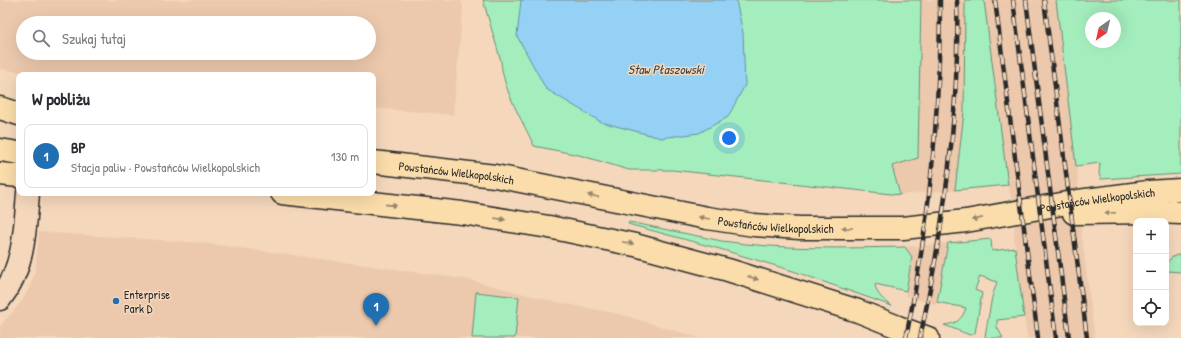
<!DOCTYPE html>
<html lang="pl">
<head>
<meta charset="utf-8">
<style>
	:root { --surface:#fff; --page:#f7f7f7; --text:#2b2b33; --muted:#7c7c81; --line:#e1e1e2; --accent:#1f6fb2 }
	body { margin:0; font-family:"Patrick Hand",sans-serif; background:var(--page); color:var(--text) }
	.controls { position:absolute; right:12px; bottom:12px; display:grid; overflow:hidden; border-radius:8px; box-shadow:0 4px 16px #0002 }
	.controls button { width:36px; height:36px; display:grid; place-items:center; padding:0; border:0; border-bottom:1px solid var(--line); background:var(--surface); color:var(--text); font:20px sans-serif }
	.compass { position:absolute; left:1085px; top:12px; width:36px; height:36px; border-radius:50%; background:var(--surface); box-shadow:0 4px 16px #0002; rotate:214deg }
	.you { position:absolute; left:729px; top:138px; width:14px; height:14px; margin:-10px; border:3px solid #fff; border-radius:50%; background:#1a73e8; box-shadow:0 0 0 6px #1a73e833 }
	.badge { display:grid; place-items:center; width:26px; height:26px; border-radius:50%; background:var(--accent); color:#fff; font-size:13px; font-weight:700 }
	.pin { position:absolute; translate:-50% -33px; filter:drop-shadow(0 1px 2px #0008) }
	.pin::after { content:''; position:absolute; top:21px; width:14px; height:12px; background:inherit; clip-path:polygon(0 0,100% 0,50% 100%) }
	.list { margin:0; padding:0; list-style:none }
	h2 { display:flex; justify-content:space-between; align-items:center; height:52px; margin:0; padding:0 16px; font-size:17px }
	h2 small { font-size:13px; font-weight:400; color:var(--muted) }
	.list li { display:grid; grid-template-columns:26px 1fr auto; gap:12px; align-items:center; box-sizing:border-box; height:64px; margin:0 8px 8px; padding:0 8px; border:1px solid var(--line); border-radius:8px }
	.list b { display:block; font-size:15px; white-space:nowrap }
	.list p { margin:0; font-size:13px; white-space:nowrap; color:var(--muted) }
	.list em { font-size:13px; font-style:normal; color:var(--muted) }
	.icon { flex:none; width:22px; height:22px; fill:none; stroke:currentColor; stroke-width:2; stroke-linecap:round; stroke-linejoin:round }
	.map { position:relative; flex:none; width:1181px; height:338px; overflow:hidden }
	.search { position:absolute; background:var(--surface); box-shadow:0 4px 16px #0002; left:16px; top:16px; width:360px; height:44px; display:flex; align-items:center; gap:10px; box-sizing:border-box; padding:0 14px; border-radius:22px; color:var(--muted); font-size:15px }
	.panel { position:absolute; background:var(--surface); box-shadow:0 4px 16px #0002; left:16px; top:72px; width:360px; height:124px; border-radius:8px }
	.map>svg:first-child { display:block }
	.built { fill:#ecc9ad; fill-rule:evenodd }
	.green { fill:#a4eebd; stroke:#688c74; fill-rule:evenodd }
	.water { fill:#94d1f5; stroke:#6a8fa4 }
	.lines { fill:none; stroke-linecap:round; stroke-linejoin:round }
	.minor-casing { stroke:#2b2b2b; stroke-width:25 }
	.major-casing { stroke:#2b2b2b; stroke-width:25 }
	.minor { stroke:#f5d8bc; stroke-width:22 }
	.major { stroke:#fbddab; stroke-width:22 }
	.rail-casing { stroke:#2b2b2b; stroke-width:4.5 }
	.rail { stroke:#f5d8bc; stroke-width:3; stroke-dasharray:9; stroke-linecap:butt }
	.oneway { fill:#93846b }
	.poi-dot { fill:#1f6fb2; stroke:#f5d8bc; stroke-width:1.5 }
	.labels { text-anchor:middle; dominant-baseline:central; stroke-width:3; stroke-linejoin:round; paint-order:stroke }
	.street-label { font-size:12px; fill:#2b2b2b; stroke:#f5d8bc }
	.poi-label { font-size:12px; fill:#2b2b2b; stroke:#f5d8bc; text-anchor:start }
	.water-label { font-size:13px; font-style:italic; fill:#3b4449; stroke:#f5d8bc }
</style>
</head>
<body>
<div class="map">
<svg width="1181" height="338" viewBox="0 0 1181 338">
	<rect width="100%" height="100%" fill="#f5d8bc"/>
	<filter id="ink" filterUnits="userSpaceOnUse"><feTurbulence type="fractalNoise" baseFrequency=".025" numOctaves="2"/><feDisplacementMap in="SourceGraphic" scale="8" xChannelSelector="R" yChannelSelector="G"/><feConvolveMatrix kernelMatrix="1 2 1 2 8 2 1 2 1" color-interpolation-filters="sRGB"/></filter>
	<g filter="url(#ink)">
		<!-- built -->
		<path class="built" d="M0 0H461L463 7 453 115 373 108V75H44L0 69ZM23 23H369V53H23Z
			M921 0H1064L1076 166 1078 177 1079 214 1095 338H1027L1014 240 1015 212 1008 185 900 195 892 166 918 158Z
			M39 232 205 243 466 279 552 301 619 314 700 338H0V326L22 301 29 288 35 272Z
			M948 243 937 305 905 296 912 257 905 247Z"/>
		<!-- green -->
		<path class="green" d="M483 0H921L918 158 892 166 900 195 672 170H629L579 155 534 146C522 119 503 91 501 61Z
			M965 0H984L1008 185 955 190 964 112Z
			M1056 0H1181V174L1101 179 1099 174 1100 163 1076 166ZM1091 18H1115V42H1091Z
			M629 222C660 228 691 235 722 241 783 250 844 248 905 247L912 257 906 291 875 284C876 295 884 300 892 306L793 271 720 249 628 224Z
			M991 239 992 251 1015 248 1024 317 997 320V327L1003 338H986L985 336 992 297 997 282 980 276 975 290 982 293 975 333 970 335 944 325C957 324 962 319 966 308L937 302 948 243Z
			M1177 255H1181V272L1166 271V264L1171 258Z
			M476 292 519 297 515 338H472Z"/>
		<!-- water -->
		<path class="water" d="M521 0H736L743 33 745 85 728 117 699 133 661 138 601 122 546 89 517 36Z"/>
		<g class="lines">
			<!-- minor casing -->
			<g class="minor-casing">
				<path id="minor" d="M0 299C24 269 25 230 28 193"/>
			</g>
			<!-- major casing -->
			<g class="major-casing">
				<g id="major">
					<path d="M0 108 19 114"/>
					<path d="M0 150 19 153"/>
					<path id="s1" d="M373 162 495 176 707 218 754 225 800 228H903L966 221 1078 201 1148 192 1181 190"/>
					<path d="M0 174 19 176"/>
					<path d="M282 193 462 213 549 227 635 245 728 270 858 311 898 327 928 338"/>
					<path d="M1074 213 1155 212 1181 213"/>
				</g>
			</g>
			<!-- minor -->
			<use href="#minor" class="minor"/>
			<!-- major -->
			<use href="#major" class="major"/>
			<!-- rail casing -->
			<g class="rail-casing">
				<path id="rail" d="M995 0 1038 338
					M1013 0 1056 338
					M1026 0 1069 338
					M1044 0 1087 338
					M906 338C929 227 940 114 940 0
					M920 338C944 227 960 114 957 0"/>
			</g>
			<!-- rail -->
			<use href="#rail" class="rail"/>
		</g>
		<!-- one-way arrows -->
		<defs><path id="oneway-solid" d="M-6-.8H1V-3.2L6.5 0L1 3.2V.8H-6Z"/></defs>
		<g class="oneway">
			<use href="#oneway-solid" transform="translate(593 196) rotate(-168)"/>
			<use href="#oneway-solid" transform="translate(391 205) rotate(6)"/>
			<use href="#oneway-solid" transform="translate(1110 213) rotate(178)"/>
			<use href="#oneway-solid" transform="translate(704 218) rotate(-170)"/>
			<use href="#oneway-solid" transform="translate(500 219) rotate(9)"/>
			<use href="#oneway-solid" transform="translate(977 219) rotate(169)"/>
			<use href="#oneway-solid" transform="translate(847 228) rotate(-180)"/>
			<use href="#oneway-solid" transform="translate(628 243) rotate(12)"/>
			<use href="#oneway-solid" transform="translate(753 278) rotate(18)"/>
		</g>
	</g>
	<!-- markers -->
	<circle class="poi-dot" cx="116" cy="301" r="4"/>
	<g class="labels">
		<!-- street labels -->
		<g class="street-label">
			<text stroke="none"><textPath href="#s1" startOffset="84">Powstańców Wielkopolskich</textPath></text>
			<text stroke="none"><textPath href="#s1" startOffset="732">Powstańców Wielkopolskich</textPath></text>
			<text stroke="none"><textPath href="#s1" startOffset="408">Powstańców Wielkopolskich</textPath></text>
		</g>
		<!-- poi labels -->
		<g class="poi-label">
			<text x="124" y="294">Enterprise<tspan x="124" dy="14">Park D</tspan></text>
		</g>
		<!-- water labels -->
		<g class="water-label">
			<text x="666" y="69">Staw Płaszowski</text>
		</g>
	</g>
</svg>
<div class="controls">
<button>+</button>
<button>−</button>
<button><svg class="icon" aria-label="locate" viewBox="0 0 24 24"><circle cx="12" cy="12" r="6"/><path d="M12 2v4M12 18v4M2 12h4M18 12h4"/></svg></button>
</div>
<svg class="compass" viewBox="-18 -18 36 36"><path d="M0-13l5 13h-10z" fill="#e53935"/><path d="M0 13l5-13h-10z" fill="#7c7c81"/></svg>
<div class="you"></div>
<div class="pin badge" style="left:376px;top:326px">1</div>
<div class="search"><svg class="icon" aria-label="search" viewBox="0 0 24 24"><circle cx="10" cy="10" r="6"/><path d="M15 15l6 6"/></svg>Szukaj tutaj</div>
<section class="panel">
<h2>W pobliżu<small></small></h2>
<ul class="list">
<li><span class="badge">1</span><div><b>BP</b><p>Stacja paliw · Powstańców Wielkopolskich</p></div><em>130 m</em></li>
</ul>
</section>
</div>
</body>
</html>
